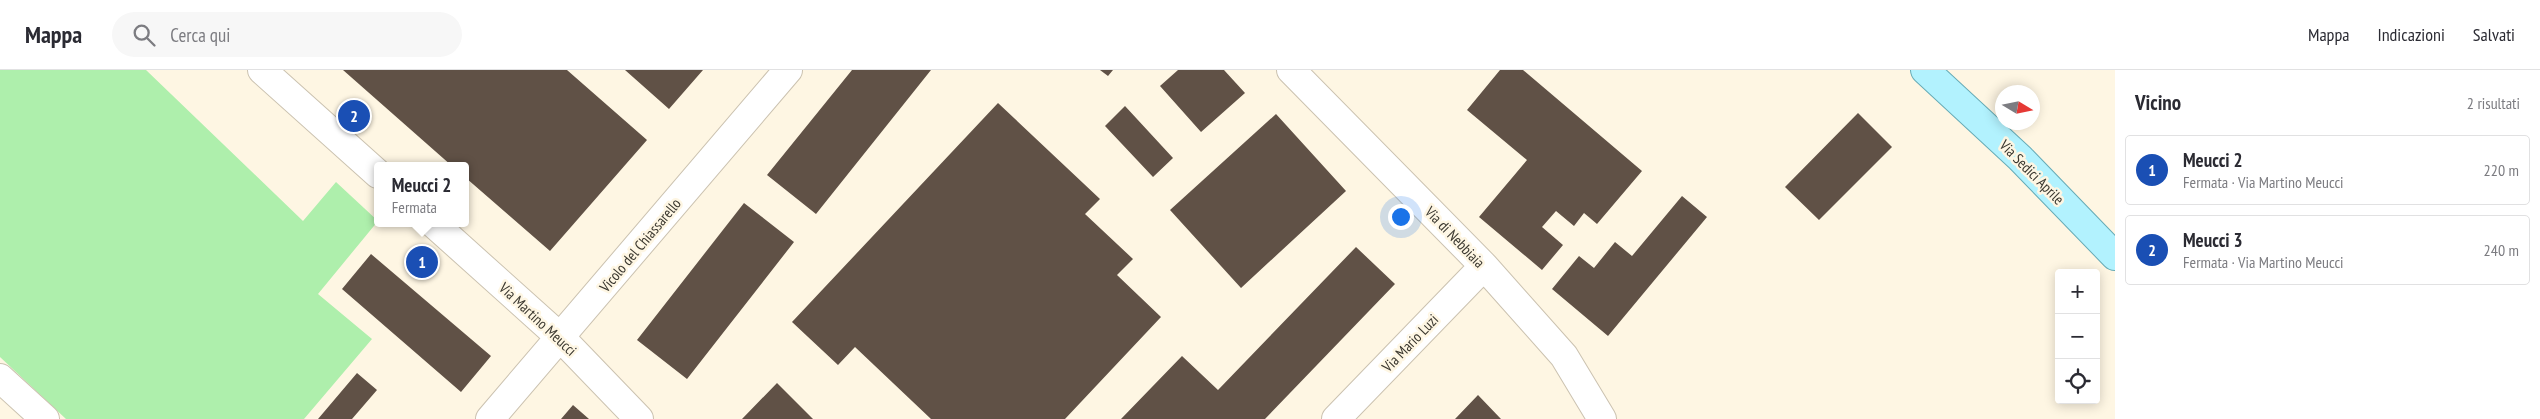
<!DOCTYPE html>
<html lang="it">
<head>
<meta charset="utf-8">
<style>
	:root { --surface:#fff; --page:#f7f7f7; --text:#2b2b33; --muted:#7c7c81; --line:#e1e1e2; --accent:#db2777 }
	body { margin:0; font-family:"PT Sans Narrow",sans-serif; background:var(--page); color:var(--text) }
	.controls { position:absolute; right:15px; bottom:15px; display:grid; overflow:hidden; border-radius:5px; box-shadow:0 2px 12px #0003 }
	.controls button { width:45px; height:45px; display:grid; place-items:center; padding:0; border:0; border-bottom:1px solid var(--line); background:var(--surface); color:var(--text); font:25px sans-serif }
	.compass { position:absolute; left:1995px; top:15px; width:45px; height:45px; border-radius:50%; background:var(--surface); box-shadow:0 2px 12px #0003; rotate:100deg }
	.you { position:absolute; left:1400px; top:146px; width:18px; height:18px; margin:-12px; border:4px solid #fff; border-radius:50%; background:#1a73e8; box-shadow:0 0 0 8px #1a73e833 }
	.badge { display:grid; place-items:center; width:32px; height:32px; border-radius:50%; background:var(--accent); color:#fff; font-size:16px; font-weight:700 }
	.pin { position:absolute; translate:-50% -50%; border:2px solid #fff; box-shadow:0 1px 5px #0006 }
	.popup { position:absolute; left:374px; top:92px; width:95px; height:65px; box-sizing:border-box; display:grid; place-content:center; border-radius:5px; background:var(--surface); filter:drop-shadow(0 1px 4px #0005); font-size:16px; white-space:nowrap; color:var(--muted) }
	.popup b { font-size:19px; color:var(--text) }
	.popup::after { content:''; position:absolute; left:50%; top:100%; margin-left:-10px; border:10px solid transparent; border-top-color:var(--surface) }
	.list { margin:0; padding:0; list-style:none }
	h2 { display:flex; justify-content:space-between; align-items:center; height:65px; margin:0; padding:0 20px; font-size:21px }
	h2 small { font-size:16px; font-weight:400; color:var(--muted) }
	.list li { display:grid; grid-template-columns:32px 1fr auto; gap:15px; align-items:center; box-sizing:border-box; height:70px; margin:0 10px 10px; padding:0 10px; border:1px solid var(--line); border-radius:5px }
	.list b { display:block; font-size:19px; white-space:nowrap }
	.list p { margin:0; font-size:16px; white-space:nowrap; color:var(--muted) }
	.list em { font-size:16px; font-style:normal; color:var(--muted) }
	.icon { flex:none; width:28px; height:28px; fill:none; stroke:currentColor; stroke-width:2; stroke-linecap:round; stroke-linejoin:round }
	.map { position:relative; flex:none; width:2115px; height:349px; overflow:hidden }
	header { display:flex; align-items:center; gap:30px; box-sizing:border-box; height:70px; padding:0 25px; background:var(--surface); border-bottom:1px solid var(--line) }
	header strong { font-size:24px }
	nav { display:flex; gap:28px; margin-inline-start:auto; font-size:18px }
	.search { width:350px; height:45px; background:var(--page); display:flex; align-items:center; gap:12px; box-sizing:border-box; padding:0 18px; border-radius:28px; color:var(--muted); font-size:19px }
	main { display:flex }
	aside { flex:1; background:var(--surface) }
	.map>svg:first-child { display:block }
	.green { fill:#aeefac }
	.building { fill:#605146 }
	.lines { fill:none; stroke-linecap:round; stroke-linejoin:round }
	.minor-casing { stroke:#cbc2b0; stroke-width:30 }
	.major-casing { stroke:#67abb6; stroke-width:30 }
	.minor { stroke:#fff; stroke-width:28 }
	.major { stroke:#b2f2fe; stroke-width:28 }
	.labels { text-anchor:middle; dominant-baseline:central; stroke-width:5; stroke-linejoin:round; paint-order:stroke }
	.street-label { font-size:15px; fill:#3a372f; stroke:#fef6e3 }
</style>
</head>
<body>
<header>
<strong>Mappa</strong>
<div class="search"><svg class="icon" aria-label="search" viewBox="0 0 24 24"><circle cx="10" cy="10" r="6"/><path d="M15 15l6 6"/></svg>Cerca qui</div>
<nav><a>Mappa</a><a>Indicazioni</a><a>Salvati</a></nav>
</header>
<main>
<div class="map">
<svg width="2115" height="349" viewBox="0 0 2115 349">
	<rect width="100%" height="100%" fill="#fef6e3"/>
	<!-- green -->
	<path class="green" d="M0 0H146L303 151 336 112 378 151 318 224 372 269 304 349H66L0 287Z"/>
	<!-- building -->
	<path class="building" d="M343 0H567L647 70 550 181 466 108V96H452Z
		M625 0H703L669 39Z
		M852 0H931L816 144 767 105Z
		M1100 0H1113L1108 6Z
		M1178 0H1224L1245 23 1201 62 1160 16Z
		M1500 0H1523L1642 101 1597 154 1584 143 1574 156 1556 141 1542 157 1563 175 1542 200 1479 147 1527 90 1467 40Z
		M998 33 1100 129 1085 144 1133 189 1117 205 1161 247 1065 349H931L855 277 838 295 792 252Z
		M1125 36 1173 88 1153 107 1105 56Z
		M1858 43 1892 77 1819 150 1785 117Z
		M1276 44 1346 121 1241 218 1170 140Z
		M1682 126 1707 147 1608 266 1552 219 1579 186 1594 198 1615 172 1632 186Z
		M744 133 794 172 687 309 637 270Z
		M1356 177 1395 214 1265 349H1121L1182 286 1218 320Z
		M371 184 491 286 461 322 342 219Z
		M357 303 377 320 352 349H318Z
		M777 313 813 349H742Z
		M1478 325 1501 349H1455Z
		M573 335 589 349H561Z"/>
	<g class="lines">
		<!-- minor casing -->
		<g class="minor-casing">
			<path id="minor" d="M262 0 378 104
				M1291 0 1484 196 1564 286 1602 349
				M433 153 561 268 639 349
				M0 308 45 349
				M490 349 788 0
				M1336 349 1484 196"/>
		</g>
		<!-- major casing -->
		<g class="major-casing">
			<path id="major" d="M1925 0 2020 88 2115 186"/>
		</g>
		<!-- minor -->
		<use href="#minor" class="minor"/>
		<!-- major -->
		<use href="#major" class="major"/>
	</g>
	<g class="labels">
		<!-- street labels -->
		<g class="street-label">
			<text transform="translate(2032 102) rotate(45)">Via Sedici Aprile</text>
			<text transform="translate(1455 167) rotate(46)">Via di Nebbiaia</text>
			<text transform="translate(640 175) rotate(-50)">Vicolo del Chiassarello</text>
			<text transform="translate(538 249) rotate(43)">Via Martino Meucci</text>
			<text transform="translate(1410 273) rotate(-46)">Via Mario Luzi</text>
		</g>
	</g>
</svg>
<div class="controls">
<button>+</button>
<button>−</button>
<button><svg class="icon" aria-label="locate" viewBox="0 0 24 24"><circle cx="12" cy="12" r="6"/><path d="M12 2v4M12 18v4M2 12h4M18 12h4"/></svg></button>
</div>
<svg class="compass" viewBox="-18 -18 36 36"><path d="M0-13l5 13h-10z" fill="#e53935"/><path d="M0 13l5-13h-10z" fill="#7c7c81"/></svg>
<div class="you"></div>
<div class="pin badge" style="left:422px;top:192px;background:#1a4fb4">1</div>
<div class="popup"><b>Meucci 2</b>Fermata</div>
<div class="pin badge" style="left:354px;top:46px;background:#1a4fb4">2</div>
</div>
<aside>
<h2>Vicino<small>2 risultati</small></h2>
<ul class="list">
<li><span class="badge" style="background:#1a4fb4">1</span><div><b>Meucci 2</b><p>Fermata · Via Martino Meucci</p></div><em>220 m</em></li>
<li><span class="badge" style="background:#1a4fb4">2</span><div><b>Meucci 3</b><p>Fermata · Via Martino Meucci</p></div><em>240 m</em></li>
</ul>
</aside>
</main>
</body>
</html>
